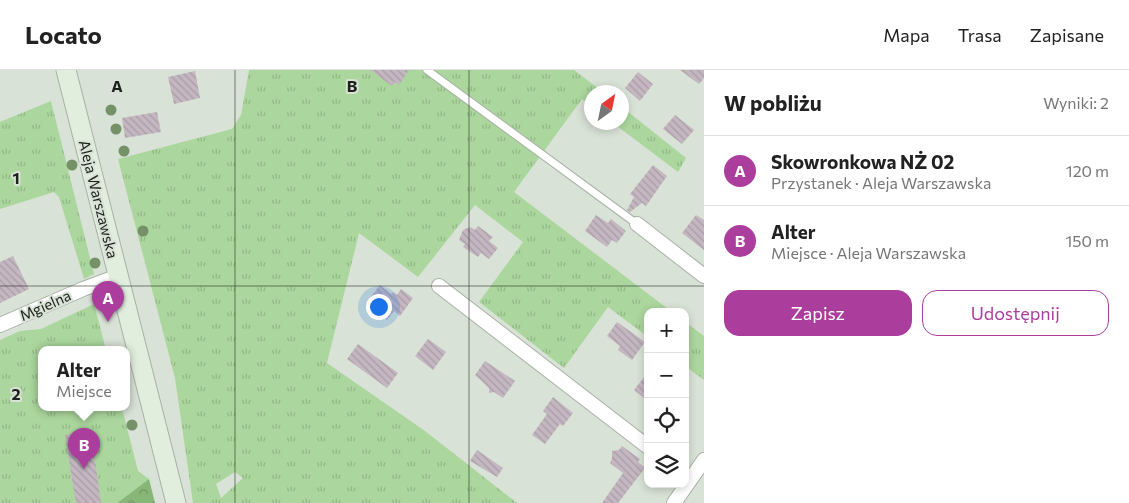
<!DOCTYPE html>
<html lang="pl">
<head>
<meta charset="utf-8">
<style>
	:root { --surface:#fff; --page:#f2f2f2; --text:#222; --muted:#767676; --line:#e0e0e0; --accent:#ab3e9d }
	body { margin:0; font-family:Commissioner,sans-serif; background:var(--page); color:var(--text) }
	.controls { position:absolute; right:15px; bottom:15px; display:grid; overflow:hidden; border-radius:10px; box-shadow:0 2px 8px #0003 }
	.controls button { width:45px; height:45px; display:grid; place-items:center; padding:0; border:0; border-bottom:1px solid var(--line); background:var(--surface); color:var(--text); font:25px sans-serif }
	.compass { position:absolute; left:584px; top:15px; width:45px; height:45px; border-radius:50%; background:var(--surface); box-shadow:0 2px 8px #0003; rotate:33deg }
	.you { position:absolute; left:378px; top:236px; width:18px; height:18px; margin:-12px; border:4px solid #fff; border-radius:50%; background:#1a73e8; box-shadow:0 0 0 8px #1a73e833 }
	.badge { display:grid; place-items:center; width:32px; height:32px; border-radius:50%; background:var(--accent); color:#fff; font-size:16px; font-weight:700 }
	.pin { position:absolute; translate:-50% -41px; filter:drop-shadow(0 1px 2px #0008) }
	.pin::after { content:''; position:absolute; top:26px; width:18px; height:15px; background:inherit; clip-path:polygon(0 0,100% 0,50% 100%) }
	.popup { position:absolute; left:38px; top:276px; width:92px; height:65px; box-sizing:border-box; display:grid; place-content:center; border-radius:10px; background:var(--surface); filter:drop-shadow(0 1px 4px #0005); font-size:16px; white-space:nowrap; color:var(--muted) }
	.popup b { font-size:19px; color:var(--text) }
	.popup::after { content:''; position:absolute; left:50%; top:100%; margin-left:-10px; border:10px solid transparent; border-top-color:var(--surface) }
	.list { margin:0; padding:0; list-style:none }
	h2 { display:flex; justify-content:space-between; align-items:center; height:65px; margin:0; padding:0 20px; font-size:21px }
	h2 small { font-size:16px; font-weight:400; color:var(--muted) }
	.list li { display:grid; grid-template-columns:32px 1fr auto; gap:15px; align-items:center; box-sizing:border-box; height:70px; padding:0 20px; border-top:1px solid var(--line) }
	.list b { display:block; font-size:19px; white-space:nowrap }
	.list p { margin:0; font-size:16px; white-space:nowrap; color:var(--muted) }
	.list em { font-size:16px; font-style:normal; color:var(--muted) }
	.actions { display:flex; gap:10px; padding:15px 20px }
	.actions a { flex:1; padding:11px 0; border:1px solid var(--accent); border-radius:15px; text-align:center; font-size:18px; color:var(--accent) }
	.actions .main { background:var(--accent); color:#fff }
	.icon { flex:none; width:28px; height:28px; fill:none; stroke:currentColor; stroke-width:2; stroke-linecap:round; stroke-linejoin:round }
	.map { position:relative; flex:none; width:704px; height:433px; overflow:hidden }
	header { display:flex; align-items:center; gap:30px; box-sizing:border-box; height:70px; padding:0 25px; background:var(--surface); border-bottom:1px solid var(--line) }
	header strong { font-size:24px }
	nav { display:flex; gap:28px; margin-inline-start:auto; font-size:18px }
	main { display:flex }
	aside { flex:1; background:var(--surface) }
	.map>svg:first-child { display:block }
	.grass { fill:url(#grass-tufts); fill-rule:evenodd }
	.forest { fill:url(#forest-crowns) }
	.building { fill:url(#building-back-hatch) }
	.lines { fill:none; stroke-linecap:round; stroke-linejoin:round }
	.lane-casing { stroke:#a8b1a6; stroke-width:9 }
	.street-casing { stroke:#a8b1a6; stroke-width:16 }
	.secondary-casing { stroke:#a8b1a6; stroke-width:21 }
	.lane { stroke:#fff; stroke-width:7 }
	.street { stroke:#fff; stroke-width:14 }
	.secondary { stroke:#e1eedd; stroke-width:19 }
	.tree { fill:#749167 }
	.grid { fill:none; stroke:#1d211c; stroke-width:1; stroke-opacity:0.55 }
	.labels { text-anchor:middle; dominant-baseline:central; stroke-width:4; stroke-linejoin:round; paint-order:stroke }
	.street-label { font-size:15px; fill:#1d211c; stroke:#d9e2d6 }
	.grid-label { font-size:16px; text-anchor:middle; font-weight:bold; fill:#1d211c; stroke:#d9e2d6; stroke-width:4; stroke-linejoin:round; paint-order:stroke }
</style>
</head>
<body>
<header>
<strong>Locato</strong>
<nav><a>Mapa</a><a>Trasa</a><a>Zapisane</a></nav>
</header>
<main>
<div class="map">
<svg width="704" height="433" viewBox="0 0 704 433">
	<defs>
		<pattern id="grass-tufts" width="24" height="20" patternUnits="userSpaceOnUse" patternTransform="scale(1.25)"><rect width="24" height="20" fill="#abd69d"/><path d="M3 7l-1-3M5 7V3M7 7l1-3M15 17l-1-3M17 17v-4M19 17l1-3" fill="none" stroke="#93b787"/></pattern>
		<pattern id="forest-crowns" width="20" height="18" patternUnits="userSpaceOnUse" patternTransform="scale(1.25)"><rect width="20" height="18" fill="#87b777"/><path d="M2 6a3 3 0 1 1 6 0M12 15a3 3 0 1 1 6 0" fill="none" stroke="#6e9461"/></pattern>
		<pattern id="building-back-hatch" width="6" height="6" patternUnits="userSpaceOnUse" patternTransform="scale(1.25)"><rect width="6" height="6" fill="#c4b7c1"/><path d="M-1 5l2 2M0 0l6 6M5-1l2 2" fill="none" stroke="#a89da5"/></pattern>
	</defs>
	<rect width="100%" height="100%" fill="#d9e2d6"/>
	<!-- grass -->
	<path class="grass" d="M249 0H574L603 22H592L591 36 582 29 514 122 672 242H648V267L608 237 564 298 479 232 523 172 475 135 418 207 359 163 327 293 425 361 517 433H193L175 308 118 89 232 59 241 45ZM235 402 243 408 221 428 216 414Z
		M51 31 94 204 84 209 59 127 54 122 0 139V52Z
		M622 37 686 88 678 102 613 53 622 52Z
		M94 234 106 280H42V338H122L138 401 149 409 117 433H0V270L20 261 41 259Z
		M685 252 704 266V310L685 296Z"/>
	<!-- forest -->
	<path class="forest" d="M149 409 155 433H117Z"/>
	<!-- building -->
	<path class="building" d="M370 0H409L399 15 395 12 392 16Z
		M680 0H704V8L699 14Z
		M195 1 200 28 174 34 168 7Z
		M638 2 653 14 640 31 625 18Z
		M157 42 161 62 125 68 122 48Z
		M675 45 694 60 682 74 663 59Z
		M653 95 667 106 646 136 642 133 630 142 627 140 634 127 630 124Z
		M596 145 608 153 611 149 626 161 617 173 612 170 607 177 585 161Z
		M696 145 704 150V180L682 163Z
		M478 156 493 167 489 171 498 178 489 189 481 183 478 187 463 177 465 174 459 170 463 160 470 157 475 160Z
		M13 186 29 219 0 233V192Z
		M380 215 391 224 393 222 397 225 401 219 413 228 400 246 394 241 387 250 373 239 377 233 370 228Z
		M617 252 645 272 632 290 618 280 620 276 607 266Z
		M428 269 446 282 433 300 415 286Z
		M358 274 398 303 387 318 347 289Z
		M485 291 515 311 503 328 494 322 489 323V318L475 305Z
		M648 302V331L634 320Z
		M553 327 573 343 563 356 560 354 545 374 532 365 547 344 543 341Z
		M91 361 101 433H76L65 365Z
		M622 376 640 389 638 392 645 398 618 433H602L623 403 610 393 612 389V381L619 380Z
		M477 380 503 398 497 407 470 391Z"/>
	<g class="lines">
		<!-- lane casing -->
		<g class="lane-casing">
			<path id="lane" d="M427 0 637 154"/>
		</g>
		<!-- street casing -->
		<g class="street-casing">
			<path id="street" d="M637 154 704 206
				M439 216 648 377
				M0 255 83 219 118 206
				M674 433 704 390"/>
		</g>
		<!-- secondary casing -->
		<g class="secondary-casing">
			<path id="secondary" d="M66 0 176 433"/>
		</g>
		<!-- lane -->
		<use href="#lane" class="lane"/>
		<!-- street -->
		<use href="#street" class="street"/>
		<!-- secondary -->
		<use href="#secondary" class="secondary"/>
	</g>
	<!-- trees -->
	<g class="tree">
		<circle cx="111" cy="40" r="5.5"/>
		<circle cx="116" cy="59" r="5.5"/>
		<circle cx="124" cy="81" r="5.5"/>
		<circle cx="72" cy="95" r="5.5"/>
		<circle cx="143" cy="161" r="5.5"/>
		<circle cx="95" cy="193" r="5.5"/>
		<circle cx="132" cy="355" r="5.5"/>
	</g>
	<!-- grid -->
	<path class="grid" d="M235 0V433M469 0V433M0 216H704"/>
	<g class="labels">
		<!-- street labels -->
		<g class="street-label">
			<text transform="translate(99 129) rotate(76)">Aleja Warszawska</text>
			<text transform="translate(45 235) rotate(-24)">Mgielna</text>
		</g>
	</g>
	<g class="grid-label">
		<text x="117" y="22">A</text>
		<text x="352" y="22">B</text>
		<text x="16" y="114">1</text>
		<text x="16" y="330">2</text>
	</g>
</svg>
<div class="controls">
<button>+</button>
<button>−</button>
<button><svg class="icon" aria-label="locate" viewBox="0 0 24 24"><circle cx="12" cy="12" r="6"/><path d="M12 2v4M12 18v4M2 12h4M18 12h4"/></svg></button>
<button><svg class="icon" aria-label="layers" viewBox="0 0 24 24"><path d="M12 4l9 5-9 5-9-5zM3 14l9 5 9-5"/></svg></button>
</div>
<svg class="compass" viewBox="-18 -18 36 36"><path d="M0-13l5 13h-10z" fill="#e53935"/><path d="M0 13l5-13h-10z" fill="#767676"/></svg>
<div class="you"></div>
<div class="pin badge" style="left:108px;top:252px">A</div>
<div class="pin badge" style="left:84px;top:399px">B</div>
<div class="popup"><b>Alter</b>Miejsce</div>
</div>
<aside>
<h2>W pobliżu<small>Wyniki: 2</small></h2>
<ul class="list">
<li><span class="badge">A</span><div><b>Skowronkowa NŻ 02</b><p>Przystanek · Aleja Warszawska</p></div><em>120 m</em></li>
<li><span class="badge">B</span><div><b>Alter</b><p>Miejsce · Aleja Warszawska</p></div><em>150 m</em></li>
</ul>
<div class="actions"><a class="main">Zapisz</a><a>Udostępnij</a></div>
</aside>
</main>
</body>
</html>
